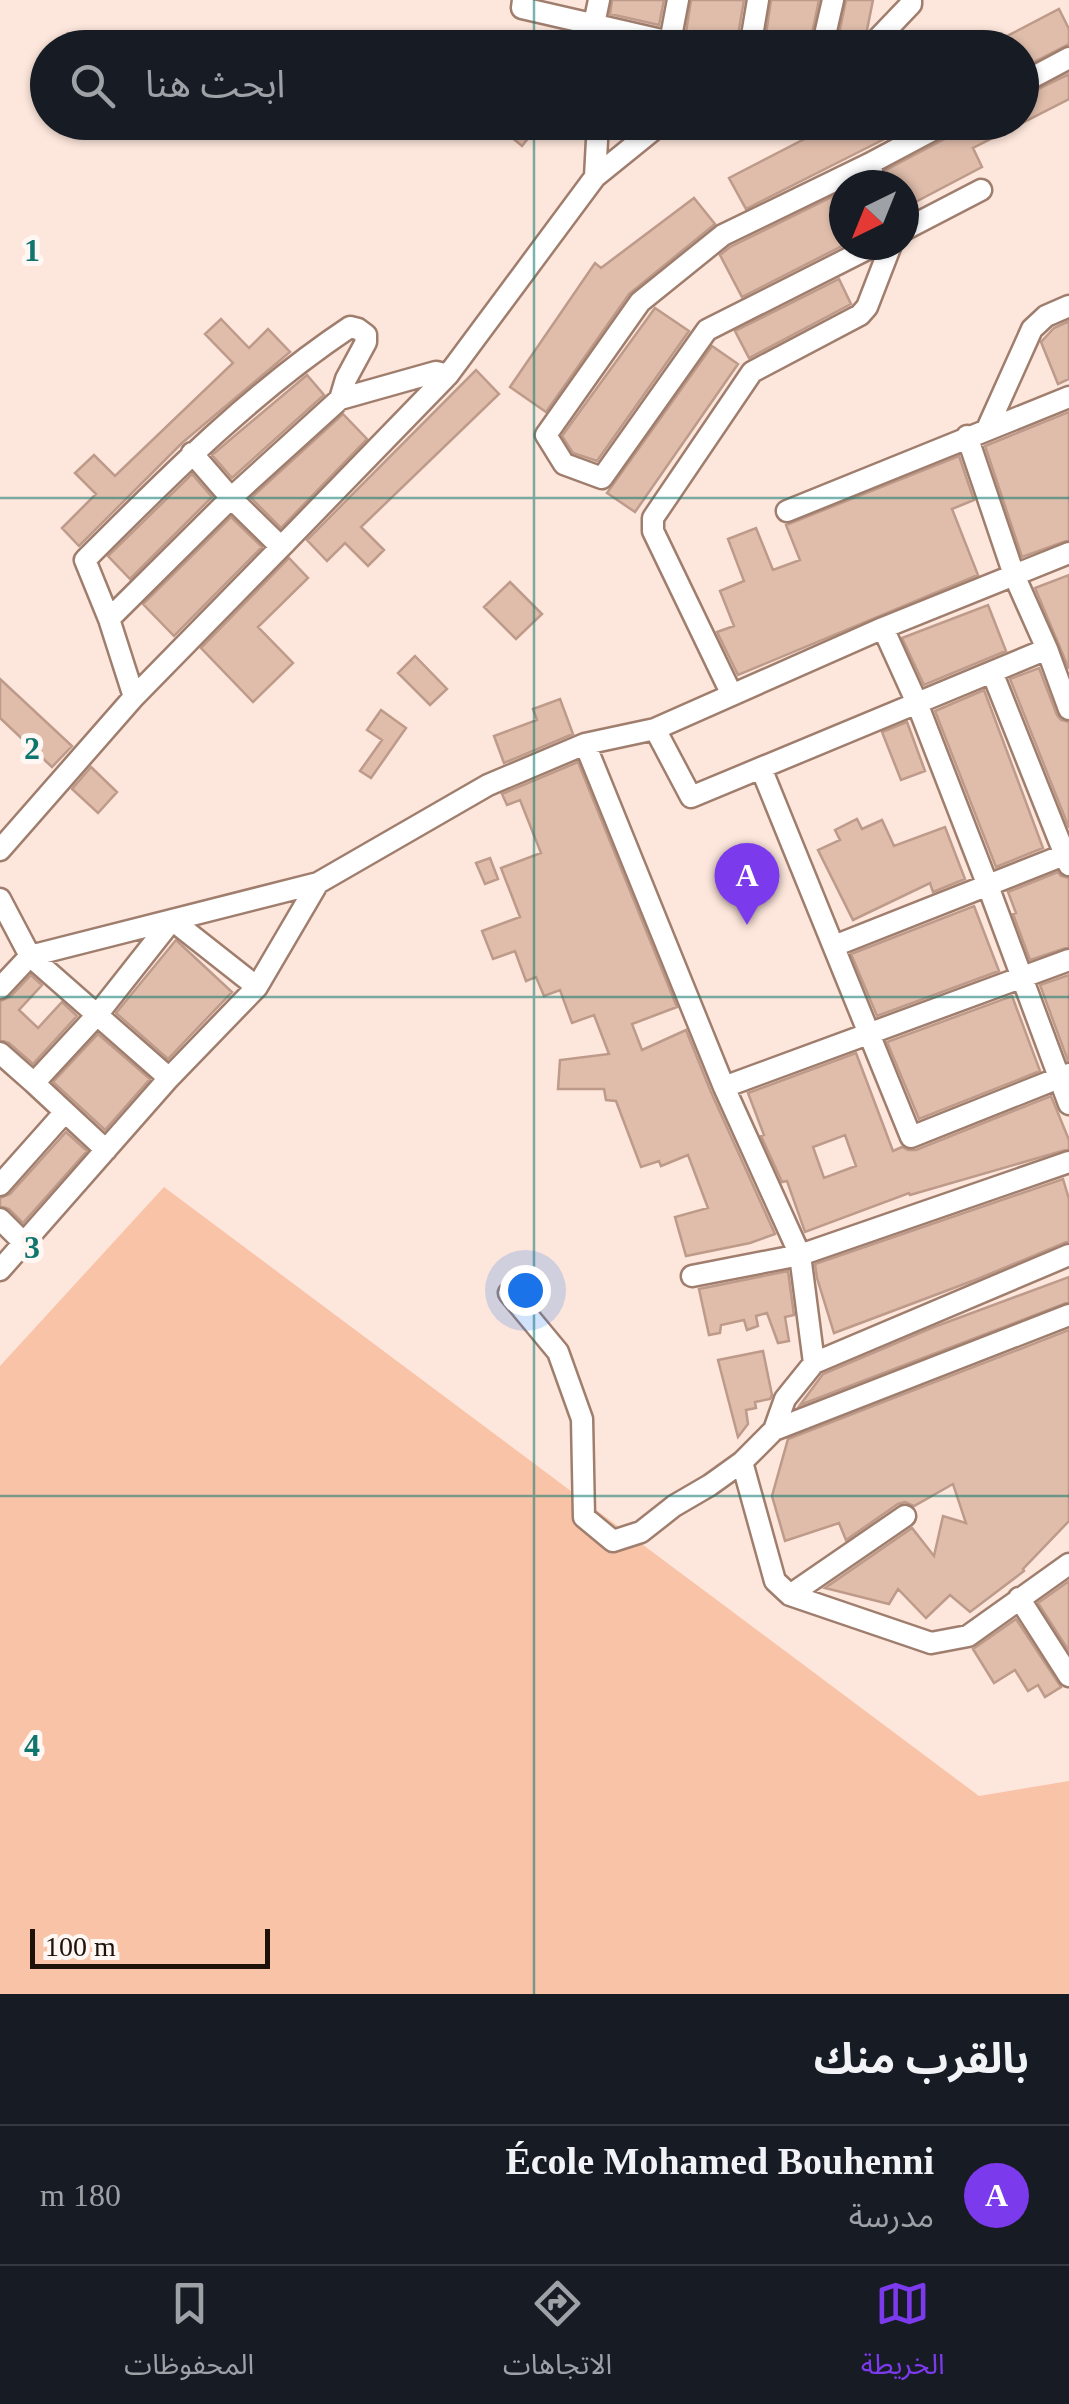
<!DOCTYPE html>
<html lang="ar">
<head>
<meta charset="utf-8">
<style>
	:root { --surface:#171b24; --page:#20242c; --text:#f1f3f6; --muted:#9ea1a6; --line:#363941; --accent:#7c3aed }
	body { margin:0; font-family:"Times New Roman","Noto Sans Arabic",serif; background:var(--page); color:var(--text); direction:rtl }
	.compass { position:absolute; left:829px; top:170px; width:90px; height:90px; border-radius:50%; background:var(--surface); box-shadow:0 2px 8px #0004; rotate:223deg }
	.scale { position:absolute; left:30px; bottom:25px; width:240px; box-sizing:border-box; padding-left:10px; border:5px solid #1d110a; border-top:0; font-size:28px; line-height:35px; white-space:nowrap; color:#1d110a; -webkit-text-stroke:8px #fff7f3; paint-order:stroke }
	.you { position:absolute; left:525px; top:1290px; width:35px; height:35px; margin:-25px; border:8px solid #fff; border-radius:50%; background:#1a73e8; box-shadow:0 0 0 15px #1a73e833 }
	.badge { display:grid; place-items:center; width:65px; height:65px; border-radius:50%; background:var(--accent); color:#fff; font-size:32px; font-weight:700 }
	.pin { position:absolute; translate:-50% -82px; filter:drop-shadow(0 2px 5px #0008) }
	.pin::after { content:''; position:absolute; top:52px; width:35px; height:30px; background:inherit; clip-path:polygon(0 0,100% 0,50% 100%) }
	.list { margin:0; padding:0; list-style:none }
	h2 { display:flex; justify-content:space-between; align-items:center; height:130px; margin:0; padding:0 40px; font-size:42px }
	h2 small { font-size:32px; font-weight:400; color:var(--muted) }
	.list li { display:grid; grid-template-columns:65px 1fr auto; gap:30px; align-items:center; box-sizing:border-box; height:140px; padding:0 40px; border-top:2px solid var(--line) }
	.list b { display:block; font-size:38px; white-space:nowrap }
	.list p { margin:0; font-size:32px; white-space:nowrap; color:var(--muted) }
	.list em { font-size:32px; font-style:normal; color:var(--muted) }
	.icon { flex:none; width:55px; height:55px; fill:none; stroke:currentColor; stroke-width:2; stroke-linecap:round; stroke-linejoin:round }
	.map { position:relative; flex:none; width:1069px; height:1994px; overflow:hidden; direction:ltr }
	.search { position:absolute; background:var(--surface); box-shadow:0 2px 8px #0004; left:30px; right:30px; top:30px; height:110px; display:flex; align-items:center; gap:25px; box-sizing:border-box; padding:0 35px; border-radius:55px; color:var(--muted); font-size:38px }
	.sheet { height:270px; background:var(--surface) }
	nav { display:flex; justify-content:space-around; align-items:center; box-sizing:border-box; height:140px; border-top:2px solid var(--line); background:var(--surface); font-size:28px; color:var(--muted) }
	nav a { display:grid; justify-items:center; gap:5px }
	nav .on { color:var(--accent) }
	.map>svg:first-child { display:block }
	.green { fill:#f9c3a8 }
	.building { fill:#e0bdab; stroke:#bd9a89; stroke-width:2.5; fill-rule:evenodd }
	.lines { fill:none; stroke-linecap:round; stroke-linejoin:round }
	.street-casing { stroke:#a07e6e; stroke-width:25 }
	.street { stroke:#fff; stroke-width:20 }
	.grid { fill:none; stroke:#0f766e; stroke-width:2.5; stroke-opacity:0.55 }
	.grid-label { font-size:32px; text-anchor:middle; font-weight:bold; fill:#0f766e; stroke:#fff7f3; stroke-width:10; stroke-linejoin:round; paint-order:stroke }
</style>
</head>
<body>
<div class="map">
<svg width="1069" height="1994" viewBox="0 0 1069 1994">
	<rect width="100%" height="100%" fill="#fde6db"/>
	<!-- green -->
	<path class="green" d="M164 1187 979 1796 1069 1781V1994H0V1366Z"/>
	<!-- building -->
	<path class="building" d="M612 0H664L659 25 610 14Z
		M691 0H744L736 47 708 41 700 35 686 32Z
		M771 0H819L809 48H764Z
		M846 0H873L867 30 856 43 838 39Z
		M1059 9 1069 29V44L1022 68V48H984Z
		M1069 74V99L973 148 982 167 904 208V185H893L886 170 954 134 960 128 962 122H1022V97Z
		M493 122H541L522 146Z
		M810 122H918L746 209 729 178 816 133Z
		M844 191V245L742 297 720 255 730 247Z
		M694 198 715 224 629 294 546 412 510 387 595 263 601 268Z
		M839 279 851 304 749 358 735 331Z
		M655 308 689 331 597 461 573 453 562 436Z
		M221 319 249 348 268 329 290 352 182 443 79 546 62 528 96 494 75 473 94 455 115 476 233 363 205 334Z
		M1069 321V379L1058 384 1041 342 1054 328Z
		M712 346 738 364 635 512 607 493Z
		M476 370 499 394 361 527 384 550 368 566 345 543 327 561 307 540Z
		M307 375 324 395 232 478 212 455Z
		M1069 412V540L1022 557 985 446Z
		M343 414 367 439 281 528 251 498Z
		M959 456 974 500 952 509 978 575 738 675 717 632 734 626 720 591 744 581 728 539 756 528 773 570 800 560 786 525Z
		M192 474 212 497 130 579 108 556Z
		M231 517 262 547 174 636 143 604Z
		M289 558 308 578 258 627 293 663 253 702 201 648Z
		M1069 575V669L1035 588Z
		M510 582 542 614 516 639 484 607Z
		M988 605 1006 651 924 685 902 638Z
		M415 656 447 689 430 705 398 673Z
		M1039 668 1057 715 1061 720 1069 722V828L1010 679Z
		M0 679 72 746 52 767 0 718Z
		M984 690 1043 848 996 867 935 711Z
		M560 699 573 734 504 763 494 736 537 720 533 709Z
		M381 710 406 728 371 778 360 771 382 740 367 730Z
		M907 722 925 771 901 780 882 732Z
		M578 762 677 1007 632 1024 642 1050 686 1030 711 1092 775 1234 750 1243 686 1256 675 1217 708 1208 688 1155 661 1166 659 1161 641 1167 616 1101 606 1100 604 1089H558L560 1060 609 1054 594 1015 572 1023 560 990 544 996 536 977 526 981 515 951 493 959 482 931 520 917 501 868 541 853 520 800 507 805 502 794Z
		M91 767 117 792 98 813 72 789Z
		M857 819 862 829 882 820 894 846 945 827 965 879 933 892 930 883 853 920 818 850 840 840 835 830Z
		M490 858 498 879 485 884 476 863Z
		M1058 872 1061 876 1069 878V947L1030 960 1013 914 1016 913 1008 892Z
		M974 906 999 971 877 1016 851 954Z
		M176 940 232 992 168 1059 116 1013Z
		M31 975 42 985 19 1010 38 1028 62 1002 77 1016 33 1064 9 1043 0 1040V1001L10 997Z
		M1069 975V1060L1068 1061 1040 985Z
		M1012 996 1040 1071 919 1119 887 1042Z
		M98 1034 150 1079 105 1130 53 1082Z
		M856 1053 893 1151 902 1147 908 1150H916L1051 1096 1069 1140V1149L910 1195 909 1193 805 1232 787 1181 782 1182 761 1136 764 1135 748 1093ZM845 1135 856 1166 824 1178 813 1147Z
		M66 1132 87 1151 23 1223 9 1209 0 1206V1198L10 1194Z
		M1063 1179 1069 1199V1241L975 1280 834 1333 817 1278 815 1264Z
		M788 1271 794 1315 785 1317 789 1341 778 1343 767 1313 756 1316 758 1326 747 1330 744 1320 721 1325 720 1333 709 1335 699 1289Z
		M1069 1277V1302L800 1405 823 1374 934 1327Z
		M1069 1330V1521L1023 1569 1024 1571 970 1612 950 1595 926 1618 898 1589 889 1604 825 1588 912 1528 934 1556 943 1516 966 1523 953 1484 914 1506 905 1502 898 1504 846 1540 839 1523 785 1541 772 1496 788 1439Z
		M763 1351 772 1395 770 1399 755 1402 756 1408 746 1410 748 1424 738 1437 718 1360Z
		M1069 1581V1651L1038 1603Z
		M1016 1619 1061 1687 1045 1697 1038 1685 1028 1691 1015 1670 994 1683 973 1649Z"/>
	<g class="lines">
		<!-- street casing -->
		<g class="street-casing">
			<path id="street" d="M523 0 522 8 696 48
				M670 42 678 0
				M597 48 594 24 599 0
				M750 48 758 0
				M822 48 833 0
				M869 48 911 4V0
				M1022 83 1069 58
				M869 164 877 185
				M595 177 663 122
				M904 230 981 190
				M875 245 707 330 602 478 564 464 546 435 640 302 723 235 869 164 948 122
				M987 429 1032 329 1046 316 1069 306
				M967 436 1014 575 1047 649 1069 709
				M192 453 231 498 281 547 448 375
				M787 511 1069 397
				M109 619 231 498 340 399 436 372 448 375 595 177 598 122
				M883 628 917 703 988 886 1069 1104
				M992 672 1069 865
				M732 695 653 531V518L752 372 860 315 867 307 891 245
				M134 697 109 619 85 560C168 477 252 392 350 327L358 329 366 335V342L346 379 340 399
				M655 729 691 797 1047 649
				M585 744 724 1087 800 1255 814 1363 785 1399 774 1430 742 1462 775 1581 790 1595 931 1643 968 1636 1069 1564
				M761 768 911 1137 1069 1074
				M0 850 134 697 281 547
				M0 899 30 956 169 1078
				M834 946 1069 853
				M0 988 30 956 318 883 488 785 585 744 655 729 883 628 1069 553
				M0 1053 34 1083
				M724 1087 1069 960
				M106 1150 34 1083 97 1015 172 920 257 987
				M0 1185 65 1112
				M0 1219 24 1243
				M0 1270 169 1078 257 987 318 883
				M692 1276 800 1255 1069 1162
				M509 1293 558 1352 582 1419 584 1517 613 1541 641 1532 674 1506 710 1485 742 1462
				M814 1363 1069 1255
				M774 1430 1069 1315
				M790 1595 905 1516
				M1019 1598 1069 1676"/>
		</g>
		<!-- street -->
		<use href="#street" class="street"/>
	</g>
	<!-- grid -->
	<path class="grid" d="M534 0V48M534 122V1994M0 498H1069M0 997H1069M0 1496H1069"/>
	<g class="grid-label">
		<text x="32" y="261">1</text>
		<text x="32" y="759">2</text>
		<text x="32" y="1258">3</text>
		<text x="32" y="1756">4</text>
	</g>
</svg>
<svg class="compass" viewBox="-18 -18 36 36"><path d="M0-13l5 13h-10z" fill="#e53935"/><path d="M0 13l5-13h-10z" fill="#9ea1a6"/></svg>
<div class="scale">100 m</div>
<div class="you"></div>
<div class="pin badge" style="left:747px;top:925px">A</div>
<div class="search"><svg class="icon" aria-label="search" viewBox="0 0 24 24"><circle cx="10" cy="10" r="6"/><path d="M15 15l6 6"/></svg>ابحث هنا</div>
</div>
<section class="sheet">
<h2>بالقرب منك<small></small></h2>
<ul class="list">
<li><span class="badge">A</span><div><b>École Mohamed Bouhenni</b><p>مدرسة</p></div><em>180 m</em></li>
</ul>
</section>
<nav>
<a class="on"><svg class="icon" aria-label="map" viewBox="0 0 24 24"><path d="M3 6l6-2 6 2 6-2v14l-6 2-6-2-6 2zM9 4v14M15 6v14"/></svg>الخريطة</a>
<a><svg class="icon" aria-label="directions" viewBox="0 0 24 24"><path d="M12 3l9 9-9 9-9-9zM9 14v-3h6M13 9l2 2-2 2"/></svg>الاتجاهات</a>
<a><svg class="icon" aria-label="saved" viewBox="0 0 24 24"><path d="M7 4h10v16l-5-4-5 4z"/></svg>المحفوظات</a>
</nav>
</body>
</html>
